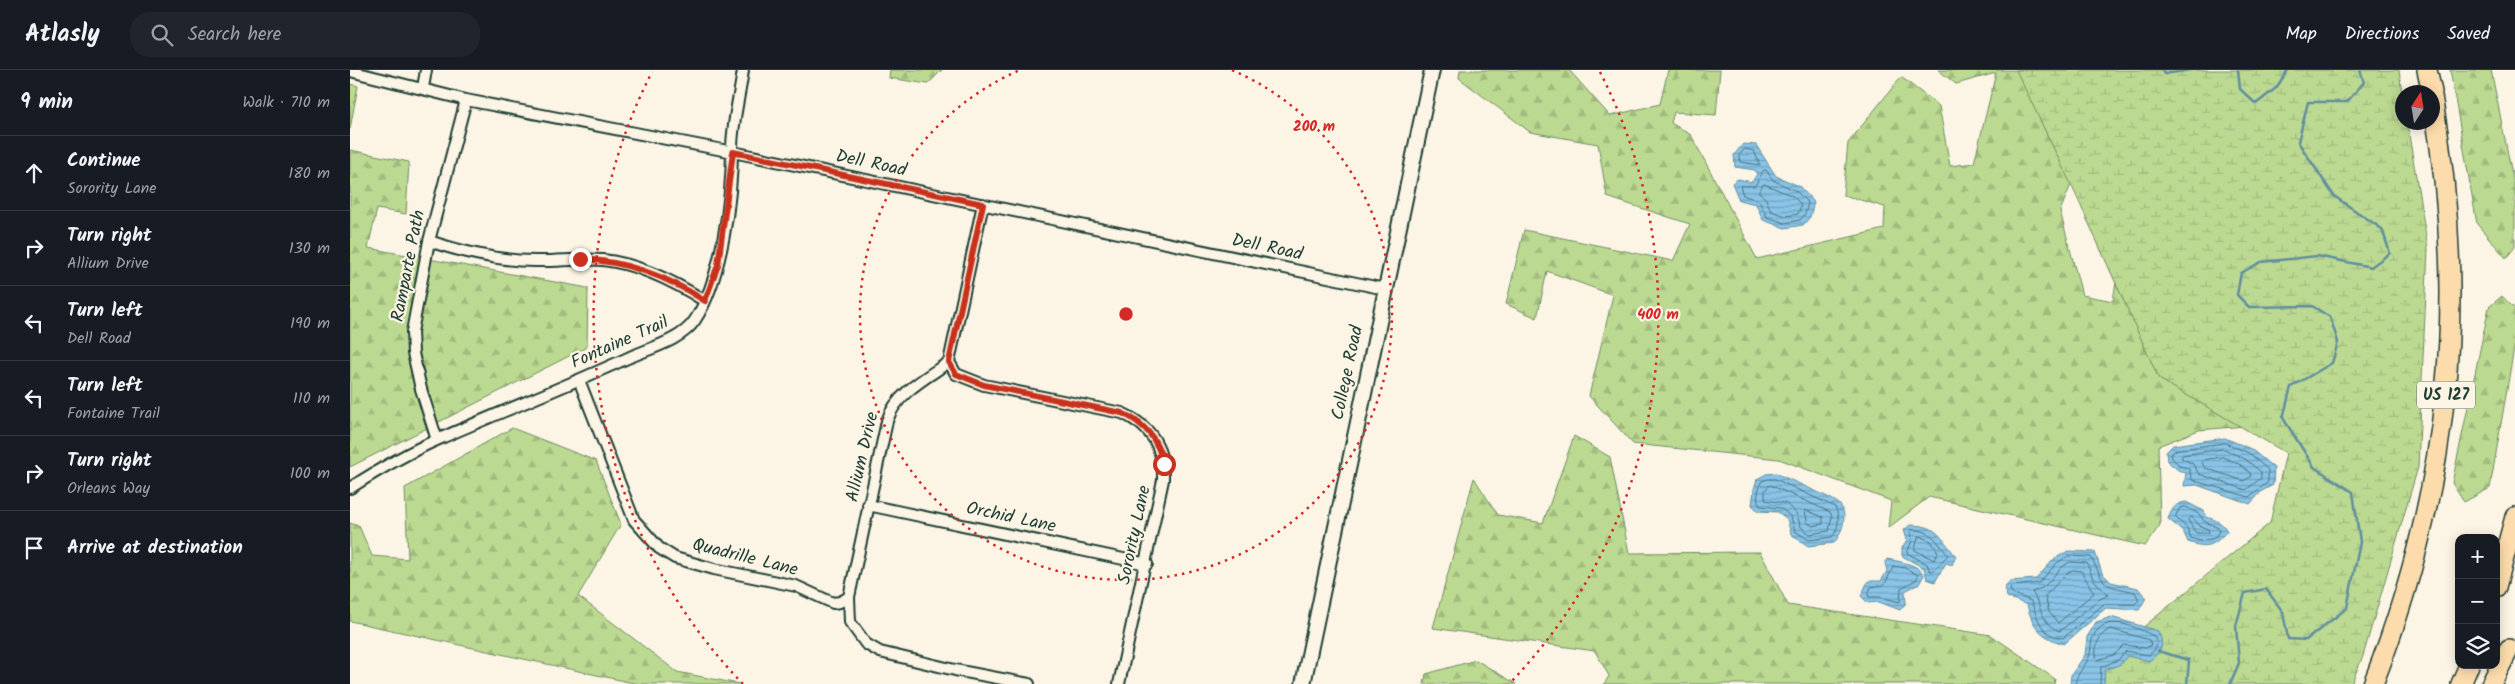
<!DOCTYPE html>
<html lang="en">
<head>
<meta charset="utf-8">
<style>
	:root { --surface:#171b24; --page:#20242c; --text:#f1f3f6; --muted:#9ea1a6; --line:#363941 }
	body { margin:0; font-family:Kalam,sans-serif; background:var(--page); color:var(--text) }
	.controls { position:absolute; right:15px; bottom:15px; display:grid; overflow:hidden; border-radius:10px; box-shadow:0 2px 12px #0003 }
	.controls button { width:45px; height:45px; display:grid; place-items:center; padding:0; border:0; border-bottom:1px solid var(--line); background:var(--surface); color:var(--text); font:25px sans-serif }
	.compass { position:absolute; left:2045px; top:15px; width:45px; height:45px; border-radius:50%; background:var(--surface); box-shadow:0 2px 12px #0003; rotate:12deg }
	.stop { position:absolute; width:15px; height:15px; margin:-11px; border:4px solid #c8321e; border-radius:50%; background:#fff }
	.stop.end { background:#c8321e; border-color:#fff; box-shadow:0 1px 5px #0008 }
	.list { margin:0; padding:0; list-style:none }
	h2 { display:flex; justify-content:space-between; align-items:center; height:65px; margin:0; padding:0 20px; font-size:21px }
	h2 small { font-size:16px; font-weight:400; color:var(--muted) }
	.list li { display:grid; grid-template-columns:32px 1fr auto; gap:15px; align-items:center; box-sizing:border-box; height:75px; padding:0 20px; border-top:1px solid var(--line) }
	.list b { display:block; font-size:19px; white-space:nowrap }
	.list p { margin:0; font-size:16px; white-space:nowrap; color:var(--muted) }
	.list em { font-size:16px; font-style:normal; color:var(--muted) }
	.icon { flex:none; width:28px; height:28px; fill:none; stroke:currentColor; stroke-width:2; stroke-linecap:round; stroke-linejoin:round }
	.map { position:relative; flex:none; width:2165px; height:614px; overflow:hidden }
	header { display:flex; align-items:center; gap:30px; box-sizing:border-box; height:70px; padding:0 25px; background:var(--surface); border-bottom:1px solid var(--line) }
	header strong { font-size:24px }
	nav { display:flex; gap:28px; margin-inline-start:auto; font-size:18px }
	.search { width:350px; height:45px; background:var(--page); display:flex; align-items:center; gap:12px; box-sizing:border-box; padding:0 18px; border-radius:20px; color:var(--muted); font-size:19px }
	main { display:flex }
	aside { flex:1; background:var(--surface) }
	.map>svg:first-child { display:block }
	.forest { fill:url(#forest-firs); stroke:#6e8b62 }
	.wetland { fill:url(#wetland-marsh); stroke:#6e8b62 }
	.water { fill:url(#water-rules); stroke:#5f8ea0 }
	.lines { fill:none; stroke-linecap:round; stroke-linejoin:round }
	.shore { stroke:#49737c; stroke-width:1 }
	.stream { stroke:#5f8ea0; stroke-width:2.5 }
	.street-casing { stroke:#1f3d34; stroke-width:14 }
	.secondary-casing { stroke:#1f3d34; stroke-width:18 }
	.highway-casing { stroke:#1f3d34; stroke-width:22 }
	.street { stroke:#fcf5e5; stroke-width:10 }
	.secondary { stroke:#fcf5e5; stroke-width:14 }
	.highway { stroke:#fcdcac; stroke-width:19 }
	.route { stroke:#c8321e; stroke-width:6 }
	.ring { fill:none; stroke:#d62828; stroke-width:2.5; stroke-dasharray:2.5 5 }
	.labels { text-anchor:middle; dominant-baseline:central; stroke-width:4.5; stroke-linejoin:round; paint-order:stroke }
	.shield { fill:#fcf5e5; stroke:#617469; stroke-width:1 }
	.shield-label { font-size:16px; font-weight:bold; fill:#1f3d34 }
	.street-label { font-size:18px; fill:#1f3d34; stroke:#fcf5e5 }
	.centre { fill:#d62828; stroke:#fcf5e5; stroke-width:2.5 }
	.ring-label { font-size:15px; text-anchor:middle; font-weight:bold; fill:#d62828; stroke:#fcf5e5; stroke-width:4.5; stroke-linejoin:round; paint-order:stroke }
</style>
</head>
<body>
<header>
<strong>Atlasly</strong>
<div class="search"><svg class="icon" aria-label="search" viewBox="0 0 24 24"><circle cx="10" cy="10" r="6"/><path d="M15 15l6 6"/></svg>Search here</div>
<nav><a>Map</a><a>Directions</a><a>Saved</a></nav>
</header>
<main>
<aside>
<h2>9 min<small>Walk · 710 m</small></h2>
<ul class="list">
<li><svg class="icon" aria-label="ahead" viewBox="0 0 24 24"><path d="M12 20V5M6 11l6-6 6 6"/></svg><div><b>Continue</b><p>Sorority Lane</p></div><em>180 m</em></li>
<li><svg class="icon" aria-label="right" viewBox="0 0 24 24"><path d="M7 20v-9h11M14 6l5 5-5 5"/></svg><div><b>Turn right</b><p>Allium Drive</p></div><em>130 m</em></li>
<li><svg class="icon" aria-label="left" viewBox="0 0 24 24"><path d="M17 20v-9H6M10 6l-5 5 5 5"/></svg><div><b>Turn left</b><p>Dell Road</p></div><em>190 m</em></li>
<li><svg class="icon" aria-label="left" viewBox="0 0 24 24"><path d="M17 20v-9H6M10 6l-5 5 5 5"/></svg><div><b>Turn left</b><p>Fontaine Trail</p></div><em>110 m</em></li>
<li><svg class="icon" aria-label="right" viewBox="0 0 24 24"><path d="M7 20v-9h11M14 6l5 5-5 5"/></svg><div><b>Turn right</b><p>Orleans Way</p></div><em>100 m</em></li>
<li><svg class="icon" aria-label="arrive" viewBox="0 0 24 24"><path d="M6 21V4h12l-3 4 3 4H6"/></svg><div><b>Arrive at destination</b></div></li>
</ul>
</aside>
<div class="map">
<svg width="2165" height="614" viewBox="0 0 2165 614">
	<defs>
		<pattern id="forest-firs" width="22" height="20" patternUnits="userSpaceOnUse" patternTransform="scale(1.25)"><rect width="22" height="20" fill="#bcd991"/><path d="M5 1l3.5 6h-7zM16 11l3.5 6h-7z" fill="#a1bb7e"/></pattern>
		<pattern id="wetland-marsh" width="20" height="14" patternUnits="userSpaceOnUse" patternTransform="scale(1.25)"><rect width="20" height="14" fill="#bcd991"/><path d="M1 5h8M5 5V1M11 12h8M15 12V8" fill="none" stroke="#a1bb7e"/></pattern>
		<pattern id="water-rules" width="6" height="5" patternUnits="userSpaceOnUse" patternTransform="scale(1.25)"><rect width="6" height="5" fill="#89c4e8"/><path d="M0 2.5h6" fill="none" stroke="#6fa0bd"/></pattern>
	</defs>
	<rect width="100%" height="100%" fill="#fcf5e5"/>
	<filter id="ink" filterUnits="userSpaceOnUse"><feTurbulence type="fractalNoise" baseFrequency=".02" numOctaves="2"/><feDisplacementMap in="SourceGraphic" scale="10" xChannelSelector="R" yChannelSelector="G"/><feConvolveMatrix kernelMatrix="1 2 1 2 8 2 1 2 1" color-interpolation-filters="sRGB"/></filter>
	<g filter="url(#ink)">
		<!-- forest -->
		<path class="forest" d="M540 0H592L578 14 539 8Z
			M1110 0H1219L1260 46 1310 34 1318 0H1370L1366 45 1324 42 1321 53 1341 65 1407 189 1534 159 1535 137 1493 125 1498 73 1551 7 1589 36 1600 96 1624 93 1646 3 1606 14 1588 0H1718L1735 81 1710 141 1732 225 1763 231 1772 173 1918 354 1849 360 1808 376 1810 455 1795 476 1579 427 1538 458 1541 431 1429 389 1283 374 1239 326 1263 225 1197 201 1187 248 1156 234 1174 160 1323 191 1340 154 1257 127 1248 74 1180 62 1109 8Z
			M2100 0H2141L2165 119V177L2156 188 2127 154Z
			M0 14 8 16 0 59Z
			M0 80 59 92 56 144 27 139 18 178 238 218 237 277 0 397Z
			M2152 226 2165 239V272L2140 418 2114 432 2102 413 2139 237Z
			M162 358 246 391 271 454 228 526 327 602 389 614H288L0 551V453L9 456 22 486 58 489 55 418Z
			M1224 366 1260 387 1279 483 1410 482 1438 535 1641 565 1705 609 1704 614H1254L1259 606 1245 581 1083 558 1124 408 1148 445 1193 453Z
			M1126 590 1166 614H1074L1076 604Z"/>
		<!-- wetland -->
		<path class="wetland" d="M1666 0H2049L2052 23V52L2057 53 2078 178 2068 397 2013 586 2001 614H1724L1920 453 1936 383 1809 309 1726 125Z"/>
		<!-- water -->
		<path class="water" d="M1393 74 1406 75 1426 106 1449 116 1464 132 1460 147 1453 155 1435 158 1413 150 1406 134 1389 130 1382 113 1388 109 1402 112 1407 104 1405 100 1385 97 1384 85Z
			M1875 368 1901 379 1924 398 1923 415 1912 421 1900 434 1847 415 1834 416 1836 403 1828 400 1817 391 1816 382 1823 375Z
			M1426 403C1437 409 1482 427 1489 434 1499 444 1492 463 1484 473L1458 476 1441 464 1437 449 1428 442 1408 441 1402 435 1404 419 1407 409 1416 404Z
			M1836 432 1854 441 1856 447C1865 449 1873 453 1877 461 1864 476 1857 479 1838 472L1833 461 1818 449C1822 439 1825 433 1836 432Z
			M1560 455C1588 455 1589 466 1606 486L1602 495 1596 493 1585 512 1577 509 1574 498 1552 486V478L1557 470 1554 460Z
			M1718 481 1745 482 1752 503 1761 512 1788 518 1796 528 1789 540 1756 538 1714 574C1691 567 1683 558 1677 535L1657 527 1655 517 1660 511 1686 509 1704 489Z
			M1537 489C1550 492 1567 493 1574 505L1569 514 1555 521 1556 533 1550 540 1529 532 1518 533 1511 526 1518 511H1531L1537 501 1535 493Z
			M1761 547 1808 561C1815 576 1812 581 1799 591L1777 586 1771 594 1755 600 1754 614H1720L1721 605 1735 585 1737 567 1746 552Z"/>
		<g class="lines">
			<!-- shore -->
			<path class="shore" d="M1395 79 1404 81 1410 95 1390 92 1389 86Z
				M1416 100 1423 110 1446 121 1458 133 1455 144 1450 150 1435 153 1417 147 1409 131 1393 125 1390 116H1405L1413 101Z
				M1414 114 1443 126 1451 135 1448 144 1436 146 1421 141 1416 129 1409 122Z
				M1875 373 1899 383 1918 400V412L1899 427 1842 410 1839 399 1830 396 1822 388 1821 384 1826 380Z
				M1874 379 1895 389 1911 402V408L1896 420 1849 404 1843 394 1831 388 1833 385Z
				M1873 387 1891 395 1900 403 1901 406 1894 411 1855 398 1852 393 1854 390Z
				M1418 409H1425L1485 437C1490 447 1489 459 1482 467L1459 470 1445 461 1441 447 1431 438 1410 436C1405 429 1409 419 1411 412Z
				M1420 415 1480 442 1482 446 1479 461 1460 464 1451 457 1446 443 1435 433 1415 430V421Z
				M1836 437 1849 444 1854 451 1870 459 1865 468 1850 471 1841 468 1837 458 1825 447 1830 438Z
				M1455 440 1473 447V454L1463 456 1458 453Z
				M1842 447 1850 456 1858 459 1859 463H1846L1838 450Z
				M1561 460C1582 459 1586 471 1598 485L1583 501H1580L1577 494 1557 483 1562 471Z
				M1569 466 1581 471 1588 482 1584 490 1565 480Z
				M1719 486 1741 487C1757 518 1750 514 1785 522L1789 530 1785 534H1754L1713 568C1691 566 1688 549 1681 531L1662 523 1660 519 1663 516 1689 513 1707 493Z
				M1720 492 1737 493 1743 509 1758 525 1748 530 1710 561C1692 556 1691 535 1682 522L1694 517 1711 498Z
				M1544 496 1555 498 1568 505 1566 510 1551 518 1550 532 1530 527H1519L1518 524 1521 517 1534 515Z
				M1723 500 1731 501 1744 523 1708 553 1699 542 1695 526 1716 504Z
				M1761 559 1799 570 1801 575 1796 578 1774 575 1764 585 1747 590C1743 578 1749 563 1761 559Z
				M1725 614C1727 603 1735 597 1739 587 1742 581 1740 573 1743 567 1754 542 1785 557 1804 566 1809 575 1807 578 1799 585L1776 581 1768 590 1751 597 1750 614"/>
			<!-- stream -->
			<path class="stream" d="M1812 0 1814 4 1841 0
				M1888 0 1890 19 1906 34 1926 18 1938 0
				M1808 581 1839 590 1837 614
				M1880 614 1889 593 1886 556 1895 523 1916 519 1933 542 1938 569 1956 570 1997 538 2010 472 2003 422 1964 397 1933 348 1941 317 1982 293 1988 272 1980 247 1962 236 1899 237 1887 225 1891 203 1911 192 1967 186 2021 197 2040 183 2032 159 1984 126 1948 72 1958 32H1997L2014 12 2010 0"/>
			<!-- street casing -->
			<g class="street-casing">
				<path id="street" d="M0 1 116 30 383 82 1035 219
					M73 18 76 0
					M633 134 599 292C576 308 546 323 537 351L499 527 500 552 516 574 530 582 605 600 679 614
					M79 171C115 183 153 192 191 191 212 191 232 188 253 190 289 194 325 212 355 231
					M599 292 606 304 634 315 772 343C802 357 814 377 813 410L769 614
					M229 310 284 450 309 478 325 488 364 499 446 516 483 533 490 532 499 527
					M87 370 71 319 63 283 62 262 79 171 116 30
					M0 418C28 400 59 382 89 369 153 341 217 316 280 287 301 278 332 270 345 250 372 209 382 127 382 79 382 53 390 25 393 0
					M518 435 797 494"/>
			</g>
			<!-- secondary casing -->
			<g class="secondary-casing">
				<path id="secondary" d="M953 614 1082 0"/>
			</g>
			<!-- highway casing -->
			<g class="highway-casing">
				<path id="highway" d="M2077 0 2082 22
					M2146 517 2165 447
					M2023 614C2099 420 2119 232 2082 26
					M2111 614 2119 595
					M2141 614 2159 579"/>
			</g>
			<!-- street -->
			<use href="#street" class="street"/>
			<!-- secondary -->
			<use href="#secondary" class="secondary"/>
			<!-- highway -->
			<use href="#highway" class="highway"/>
		</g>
	</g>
	<g class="lines" filter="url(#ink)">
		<!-- route -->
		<path class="route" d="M230 189C276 191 317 206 355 231L368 195 383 82 633 134 599 292 606 304 634 315 772 343C796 354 807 369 814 394"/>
	</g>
	<!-- distance rings -->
	<g class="ring">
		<path d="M882 0A266 266 0 1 1 670 0"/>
		<path d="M393 614A532 532 0 0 1 302 2M1250 2A532 532 0 0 1 1159 614"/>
	</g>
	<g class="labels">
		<!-- shield labels -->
		<rect class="shield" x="2067" y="311.5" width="58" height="27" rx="4"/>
		<g class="shield-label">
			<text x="2096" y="325">US 127</text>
		</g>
		<!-- street labels -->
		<g class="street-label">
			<text transform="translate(521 94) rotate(12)">Dell Road</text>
			<text transform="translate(917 178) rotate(12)">Dell Road</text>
			<text transform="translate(59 196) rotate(-79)">Ramparte Path</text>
			<text transform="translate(270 273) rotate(-24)">Fontaine Trail</text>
			<text transform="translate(998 303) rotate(-78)">College Road</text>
			<text transform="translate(513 387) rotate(-77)">Allium Drive</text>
			<text transform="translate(661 448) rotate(12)">Orchid Lane</text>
			<text transform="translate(785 465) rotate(-78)">Sorority Lane</text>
			<text transform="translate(395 488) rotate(14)">Quadrille Lane</text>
		</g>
	</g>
	<circle cx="776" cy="244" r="8" class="centre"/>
	<g class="ring-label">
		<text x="964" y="61">200 m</text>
		<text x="1308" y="249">400 m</text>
	</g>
</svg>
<div class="controls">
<button>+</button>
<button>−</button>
<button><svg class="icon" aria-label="layers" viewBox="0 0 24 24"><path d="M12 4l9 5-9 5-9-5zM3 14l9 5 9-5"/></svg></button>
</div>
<svg class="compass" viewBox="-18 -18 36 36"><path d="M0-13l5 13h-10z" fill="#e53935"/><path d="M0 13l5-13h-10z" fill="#9ea1a6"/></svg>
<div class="stop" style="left:814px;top:394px"></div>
<div class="stop end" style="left:230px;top:189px"></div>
</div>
</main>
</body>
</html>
